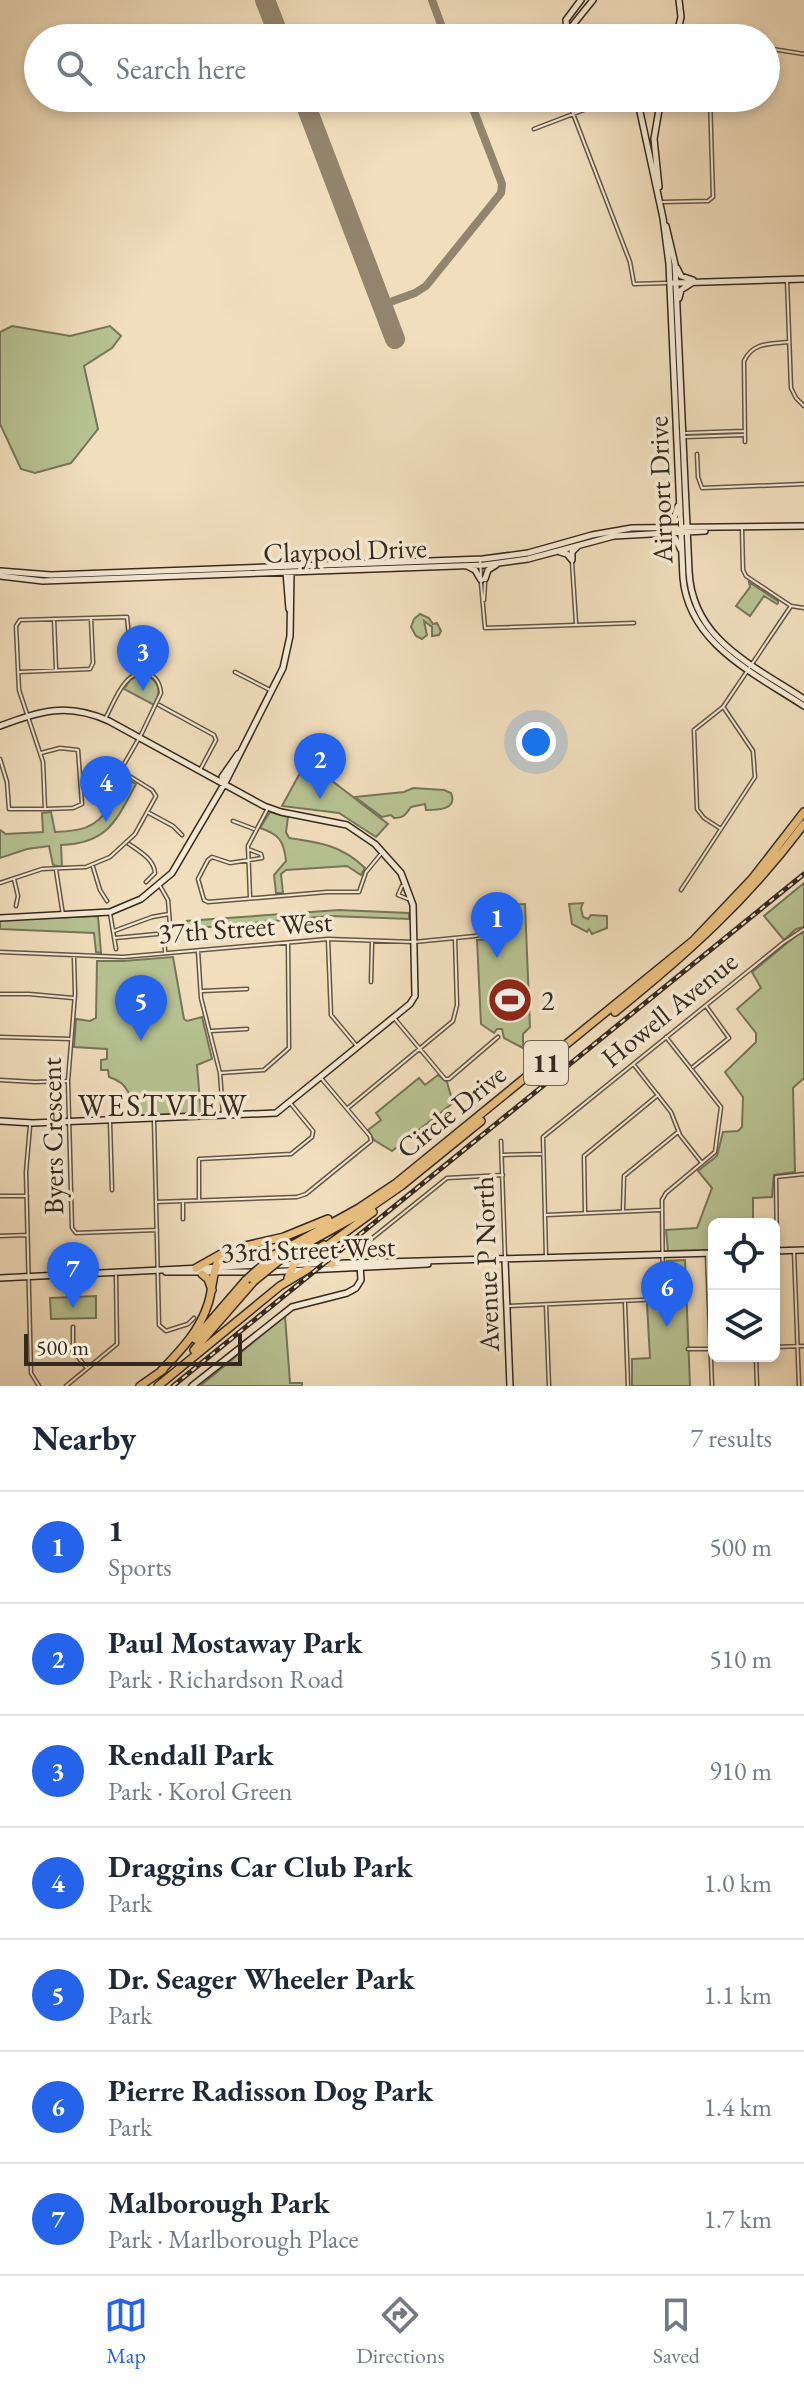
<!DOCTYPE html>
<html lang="en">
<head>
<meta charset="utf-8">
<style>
	:root { --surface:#fff; --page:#f2f2f3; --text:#1f2937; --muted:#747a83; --line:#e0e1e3; --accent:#2563eb }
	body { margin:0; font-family:"EB Garamond",serif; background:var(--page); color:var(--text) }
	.controls { position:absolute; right:24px; bottom:24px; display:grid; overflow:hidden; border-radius:12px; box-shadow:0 4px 12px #0003 }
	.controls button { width:72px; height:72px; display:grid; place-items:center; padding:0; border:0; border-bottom:2px solid var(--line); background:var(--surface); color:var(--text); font:40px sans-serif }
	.scale { position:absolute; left:24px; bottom:20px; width:218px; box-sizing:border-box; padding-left:8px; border:4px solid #35291d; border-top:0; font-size:22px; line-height:28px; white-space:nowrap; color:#35291d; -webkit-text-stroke:6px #f6ead4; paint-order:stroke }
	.you { position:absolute; left:536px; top:742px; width:28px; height:28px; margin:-20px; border:6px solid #fff; border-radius:50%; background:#1a73e8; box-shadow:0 0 0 12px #1a73e833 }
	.badge { display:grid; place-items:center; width:52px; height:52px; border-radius:50%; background:var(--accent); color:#fff; font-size:26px; font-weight:700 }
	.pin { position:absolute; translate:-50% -66px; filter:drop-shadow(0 2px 4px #0008) }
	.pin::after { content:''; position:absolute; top:42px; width:28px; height:24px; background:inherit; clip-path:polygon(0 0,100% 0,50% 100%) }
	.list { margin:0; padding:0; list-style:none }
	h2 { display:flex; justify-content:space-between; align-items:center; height:104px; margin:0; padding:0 32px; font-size:34px }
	h2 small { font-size:26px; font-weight:400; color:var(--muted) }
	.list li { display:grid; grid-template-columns:52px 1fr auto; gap:24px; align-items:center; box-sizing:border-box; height:112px; padding:0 32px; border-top:2px solid var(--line) }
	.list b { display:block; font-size:30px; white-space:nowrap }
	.list p { margin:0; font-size:26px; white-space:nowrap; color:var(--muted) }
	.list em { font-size:26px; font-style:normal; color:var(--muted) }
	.icon { flex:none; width:44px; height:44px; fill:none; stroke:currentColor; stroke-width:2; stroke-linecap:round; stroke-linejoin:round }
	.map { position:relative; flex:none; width:804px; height:1386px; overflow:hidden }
	.search { position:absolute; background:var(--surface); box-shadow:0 4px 12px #0003; left:24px; right:24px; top:24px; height:88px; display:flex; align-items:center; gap:20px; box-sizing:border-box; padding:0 28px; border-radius:44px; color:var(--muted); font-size:30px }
	.sheet { height:888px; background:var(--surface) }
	nav { display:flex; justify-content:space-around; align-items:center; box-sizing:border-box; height:112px; border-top:2px solid var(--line); background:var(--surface); font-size:22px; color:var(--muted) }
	nav a { display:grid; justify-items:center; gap:4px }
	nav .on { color:var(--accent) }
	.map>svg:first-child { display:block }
	.green { fill:#b7c293; stroke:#767658; stroke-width:2 }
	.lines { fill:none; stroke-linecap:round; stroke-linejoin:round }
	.taxiway { stroke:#93846d; stroke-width:8 }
	.runway { stroke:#93846d; stroke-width:20 }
	.street-casing { stroke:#645645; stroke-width:5 }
	.secondary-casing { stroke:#35291d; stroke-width:8 }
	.highway-casing { stroke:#35291d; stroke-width:10 }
	.street { stroke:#f6ead4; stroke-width:2 }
	.secondary { stroke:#f6ead4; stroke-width:5 }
	.highway { stroke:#e8bf7e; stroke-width:7 }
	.rail-casing { stroke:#35291d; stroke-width:5 }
	.rail { stroke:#f6ead4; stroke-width:2; stroke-dasharray:6; stroke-linecap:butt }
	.highway-bridge-casing { stroke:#35291d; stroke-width:10; stroke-linecap:butt }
	.highway-bridge { stroke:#e8bf7e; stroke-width:7 }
	.labels { text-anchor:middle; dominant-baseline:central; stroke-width:7; stroke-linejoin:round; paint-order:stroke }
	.shield { fill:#f6ead4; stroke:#6f6354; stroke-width:2 }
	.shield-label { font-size:26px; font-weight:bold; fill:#35291d }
	.street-label { font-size:28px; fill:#35291d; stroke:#f6ead4 }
	.poi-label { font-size:28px; fill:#35291d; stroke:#f6ead4; text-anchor:start }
	.neighbourhood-label { font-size:30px; letter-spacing:2px; fill:#35291d; stroke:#f6ead4 }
</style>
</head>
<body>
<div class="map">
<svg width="804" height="1386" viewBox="0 0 804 1386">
	<rect width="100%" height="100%" fill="#f1debd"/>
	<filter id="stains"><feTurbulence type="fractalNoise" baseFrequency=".0025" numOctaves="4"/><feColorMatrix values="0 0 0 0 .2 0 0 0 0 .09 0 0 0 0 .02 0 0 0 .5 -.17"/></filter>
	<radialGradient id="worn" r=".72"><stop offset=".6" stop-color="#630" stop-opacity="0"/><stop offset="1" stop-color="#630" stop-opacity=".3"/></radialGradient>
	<!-- green -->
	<path class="green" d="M12 326 70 336 110 326 121 336 112 348 84 366 98 429 71 463 35 473 21 469 0 424V332Z
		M749 582 778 601V603L777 604 764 596 750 616 736 606 750 587Z
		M420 614 429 618 433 624 437 623 441 631 439 635 432 636V627L424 621 427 635 422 639 416 636 411 627 414 619Z
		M137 676 150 677C161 685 160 694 154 705L124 689 131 679Z
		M306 762 314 767 388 824 376 837 339 813 282 806Z
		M120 776 136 784C116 821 108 843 61 845L62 867 53 865 49 846 27 849 0 858V830L6 834 43 832 42 813 51 812 55 832C79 831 96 829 109 807L108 792 105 786Z
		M413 788 444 790 451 793C458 810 437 810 426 810L425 804 411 807C405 815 404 818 394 818L391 815 382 817 355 797 404 792Z
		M270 812 288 817 286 832 289 838C319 842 343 846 365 868L361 875 347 866 286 870 281 874 283 893H276L274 875 286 861C284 841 279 834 260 828Z
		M804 883V927L796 929 784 940 764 916Z
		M583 903 581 908 583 917 588 919 591 915 607 916V928L592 934 589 929 587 932 572 924 569 904Z
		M525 904 530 1027 523 1034V1048L504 1038 502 1029H497L494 1033 481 1024 477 940 508 938 507 905Z
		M339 910 409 913V919L330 916 186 929V921Z
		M98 916 101 953 96 952 94 933 0 929V920Z
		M804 933V1078L793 1088 795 1172 774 1175 772 1197 753 1198V1224H714V1250L668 1251 666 1230 697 1228 712 1188 698 1171 717 1156 723 1132 738 1131 742 1127 743 1097 725 1072 756 1042V1033L737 1009 761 988 752 972 798 934Z
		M173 957 184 1019 187 1021 202 1017 212 1059 197 1065 201 1113 132 1116C132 1097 129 1083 109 1077L108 1070H101V1060L107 1059V1049L74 1047 76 1019 90 1021 96 1018 97 961H123Z
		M438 1075 447 1082 453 1103 392 1151 374 1140 368 1130 381 1120 376 1113 419 1078 425 1085Z
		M685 1260 690 1386H632V1359L650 1358 647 1304 661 1303 667 1299V1261Z
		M96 1296V1318L51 1319 50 1298Z
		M285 1316 290 1383H302V1386H200Z"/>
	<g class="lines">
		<!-- taxiway -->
		<path class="taxiway" d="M432 0 446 38
			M382 305 415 293 426 286 501 193 502 184 469 98"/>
		<!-- runway -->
		<path class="runway" d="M265 0 280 38
			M303 98 395 339"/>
		<!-- street casing -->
		<g class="street-casing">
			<path id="street" d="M679 33 707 38
				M544 37V38
				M766 48 804 54
				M567 98 630 262 634 284 666 283
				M534 129 615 98
				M663 202 708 201 713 197 710 98
				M787 280 791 388 796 398 804 406
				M686 433 744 431
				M685 437 743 435
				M745 442 744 361C753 342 770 344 789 342
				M697 454 698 477 702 488 804 484
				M742 529 743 570 746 576 791 606 804 608
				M480 559 481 577
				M572 562 576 623
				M481 583 485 628 634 623
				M484 600 485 583
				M54 619 56 669
				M19 672 90 669 93 663 91 619
				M235 672 272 691
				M159 705 214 735 216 740 200 770
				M106 717C114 703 125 668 147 674 157 676 160 684 161 693L141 735
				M41 753 60 748 78 750 82 804 73 808 46 809
				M0 759 7 782 9 809H45L43 762 19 690 16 626 20 620 127 617 133 675
				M149 813 173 826 182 835
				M233 821 254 829
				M721 829 704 818 697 809 694 730 723 707 791 606
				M129 844C139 851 154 859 155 873L146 882
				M248 849 261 854 262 858 230 863 212 857 208 860 198 879 204 900 208 902 327 892H359L366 872 380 855
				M93 867 100 890 107 901
				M56 870 63 915
				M14 879 18 896 16 906
				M0 883 42 869 86 867 110 857 135 834 156 796 152 790 123 772V766L138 740
				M160 886 168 900 170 925
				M402 886 398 895 408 899
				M681 890 755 777 753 751 724 708
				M250 897 248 846 268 808
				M110 913 116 949
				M114 931 152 917 169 914
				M164 932 165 952
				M115 938 157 934
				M328 940 331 1015 356 1045
				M198 951 201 998 220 1073 223 1114
				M0 952 123 957 328 939 414 942 475 936 493 931
				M74 958 75 994 68 1081 72 1228 76 1233 157 1230
				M371 982 372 942
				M202 991 247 989
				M0 994H29L73 998
				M395 1019 445 1079H449L498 1037
				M211 1031 247 1029
				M0 1037 71 1039
				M634 1065 671 1112 680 1135 702 1163
				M693 1067 729 1038 706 1006
				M220 1073 264 1070 289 1048 288 943
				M0 1080 35 1082 67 1081
				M348 1108 453 1021 457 1005 455 938
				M154 1120 159 1325 166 1331 188 1324 194 1318
				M110 1122 112 1190
				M30 1126 26 1172 31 1373 39 1386
				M501 1141 505 1256
				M503 1155 541 1154
				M0 1196H27
				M199 1199V1159L291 1154 312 1137 313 1131 291 1104
				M156 1202 297 1197 306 1194 371 1141 370 1136 321 1078
				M183 1202V1219
				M623 1210 624 1176 678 1132
				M585 1213 584 1156 658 1095
				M546 1215 660 1210
				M0 1236 27 1235
				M777 1250 776 1177 804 1174
				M794 1251 799 1386
				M707 1254 712 1386
				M546 1257 543 1137 783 943 804 929
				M360 1261 361 1248 365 1244 447 1178 503 1175
				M625 1303 628 1386
				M546 1305 549 1386
				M509 1306 663 1299 662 1200 666 1193 715 1152 721 1107 666 1037
				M73 1327V1351L86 1367
				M774 1347 804 1346
				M688 1349H714
				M756 1356 757 1386
				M66 1386 117 1344 116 1276"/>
		</g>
		<!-- secondary casing -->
		<g class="secondary-casing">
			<path id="secondary" d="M568 38 566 20 581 0
				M570 38 572 26 593 0
				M676 38 681 17 679 0
				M637 98 663 218 669 264 683 578C689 644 754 673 804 706
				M659 187 654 139 661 98
				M666 226 675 264 689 571C692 640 753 665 804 699
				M677 268 681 276 693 280
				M673 283 804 279
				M679 298 681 290 692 283
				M664 525 673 521 678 506
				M667 535 675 538 681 550
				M560 552 567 554 572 560V552L577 547
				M467 566 475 570 481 580
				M0 571 51 575 483 559 528 553 592 535 632 528 804 526
				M286 572 289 609
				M0 576 43 581 484 565 528 559 614 536 705 531
				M485 579 488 570 496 565
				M0 726C41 711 67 702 109 721L264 806 281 812 347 825 375 844 401 873 413 905 415 996 410 1004 276 1113 33 1123 0 1121
				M223 782 222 777 238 754
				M0 918 110 912 141 899 172 873 226 781 283 668 290 636 291 572
				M774 1251 804 1250
				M505 1260 510 1386
				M277 1265 714 1253
				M166 1272H256
				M266 1272 428 1264
				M0 1278 263 1265
				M192 1386 292 1307 347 1293 356 1288 361 1280 360 1265"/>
		</g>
		<!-- highway casing -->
		<g class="highway-casing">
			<path id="highway" d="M615 1012C688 953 748 899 804 824
				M274 1255 359 1208 395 1184 694 940 752 879 804 812
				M286 1255 362 1213 401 1186 481 1121
				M332 1264 323 1258 324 1248 373 1212
				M196 1268 228 1250 284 1237 328 1219
				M202 1274 208 1279 212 1290
				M288 1278 294 1264 324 1245
				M195 1339 246 1280
				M194 1350 254 1281
				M161 1371C180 1351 199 1332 208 1304 213 1290 212 1268 221 1256
				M140 1386 163 1370
				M158 1386 280 1286 308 1269"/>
		</g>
		<!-- street -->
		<use href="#street" class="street"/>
		<!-- secondary -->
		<use href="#secondary" class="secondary"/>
		<!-- highway -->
		<use href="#highway" class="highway"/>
		<!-- rail casing -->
		<g class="rail-casing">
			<path id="rail" d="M173 1386 804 874"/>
		</g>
		<!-- rail -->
		<use href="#rail" class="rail"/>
		<!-- highway-bridge casing -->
		<g class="highway-bridge-casing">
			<path id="highway-bridge" d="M246 1280 274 1255
				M254 1281 286 1255"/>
		</g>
		<!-- highway-bridge -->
		<use href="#highway-bridge" class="highway-bridge"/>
	</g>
	<!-- icons -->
	<defs>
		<g id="stadium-disc" transform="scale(2.3)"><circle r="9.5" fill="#8f2418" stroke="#f6ead4"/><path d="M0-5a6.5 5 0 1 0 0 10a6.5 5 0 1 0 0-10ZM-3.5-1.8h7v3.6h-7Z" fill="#fff"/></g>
	</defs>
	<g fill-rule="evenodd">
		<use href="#stadium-disc" x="510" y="1000"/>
	</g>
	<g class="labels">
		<!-- shield labels -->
		<rect class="shield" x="524" y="1041" width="44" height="44" rx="6"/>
		<g class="shield-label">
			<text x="546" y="1063">11</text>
		</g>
		<!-- street labels -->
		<g class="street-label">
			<text transform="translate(660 490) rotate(-92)">Airport Drive</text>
			<text transform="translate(345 550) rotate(-2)">Claypool Drive</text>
			<text transform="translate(245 927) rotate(-4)">37th Street West</text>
			<text transform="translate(669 1009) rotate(-39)">Howell Avenue</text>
			<text transform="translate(451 1111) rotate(-39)">Circle Drive</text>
			<text transform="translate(52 1136) rotate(-91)">Byers Crescent</text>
			<text transform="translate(308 1249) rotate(-2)">33rd Street West</text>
			<text transform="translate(486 1264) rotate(-92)">Avenue P North</text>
		</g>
		<!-- poi labels -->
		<g class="poi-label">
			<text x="541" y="1000">2</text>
		</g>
		<!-- neighbourhood labels -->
		<g class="neighbourhood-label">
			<text x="163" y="1105">WESTVIEW</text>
		</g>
	</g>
	<rect width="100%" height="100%" filter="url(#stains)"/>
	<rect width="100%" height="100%" fill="url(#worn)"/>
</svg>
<div class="controls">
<button><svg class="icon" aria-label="locate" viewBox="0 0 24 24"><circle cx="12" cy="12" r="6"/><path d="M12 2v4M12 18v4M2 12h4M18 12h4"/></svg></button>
<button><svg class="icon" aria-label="layers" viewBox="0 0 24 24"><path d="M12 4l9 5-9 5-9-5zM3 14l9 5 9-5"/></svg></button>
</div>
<div class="scale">500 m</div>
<div class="you"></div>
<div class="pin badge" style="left:497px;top:958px">1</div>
<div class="pin badge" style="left:320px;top:799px">2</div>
<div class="pin badge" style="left:143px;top:691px">3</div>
<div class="pin badge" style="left:106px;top:822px">4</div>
<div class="pin badge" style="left:141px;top:1041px">5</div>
<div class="pin badge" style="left:667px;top:1327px">6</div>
<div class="pin badge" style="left:73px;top:1308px">7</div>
<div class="search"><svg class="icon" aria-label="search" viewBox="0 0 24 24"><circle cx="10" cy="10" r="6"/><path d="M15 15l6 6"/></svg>Search here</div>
</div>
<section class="sheet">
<h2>Nearby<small>7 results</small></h2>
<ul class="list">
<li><span class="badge">1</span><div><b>1</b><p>Sports</p></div><em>500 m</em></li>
<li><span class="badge">2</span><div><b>Paul Mostaway Park</b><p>Park · Richardson Road</p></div><em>510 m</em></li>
<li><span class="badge">3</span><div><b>Rendall Park</b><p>Park · Korol Green</p></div><em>910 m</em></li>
<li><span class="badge">4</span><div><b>Draggins Car Club Park</b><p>Park</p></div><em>1.0 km</em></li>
<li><span class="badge">5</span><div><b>Dr. Seager Wheeler Park</b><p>Park</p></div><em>1.1 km</em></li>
<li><span class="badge">6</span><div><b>Pierre Radisson Dog Park</b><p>Park</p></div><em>1.4 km</em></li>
<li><span class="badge">7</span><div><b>Malborough Park</b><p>Park · Marlborough Place</p></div><em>1.7 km</em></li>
</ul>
</section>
<nav>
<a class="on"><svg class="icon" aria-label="map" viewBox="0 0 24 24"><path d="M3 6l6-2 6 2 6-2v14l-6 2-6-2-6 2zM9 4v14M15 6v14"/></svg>Map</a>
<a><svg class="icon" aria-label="directions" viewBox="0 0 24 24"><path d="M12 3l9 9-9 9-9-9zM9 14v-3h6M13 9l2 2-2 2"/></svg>Directions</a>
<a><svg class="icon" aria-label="saved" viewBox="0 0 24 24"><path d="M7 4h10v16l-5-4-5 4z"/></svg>Saved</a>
</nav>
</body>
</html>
